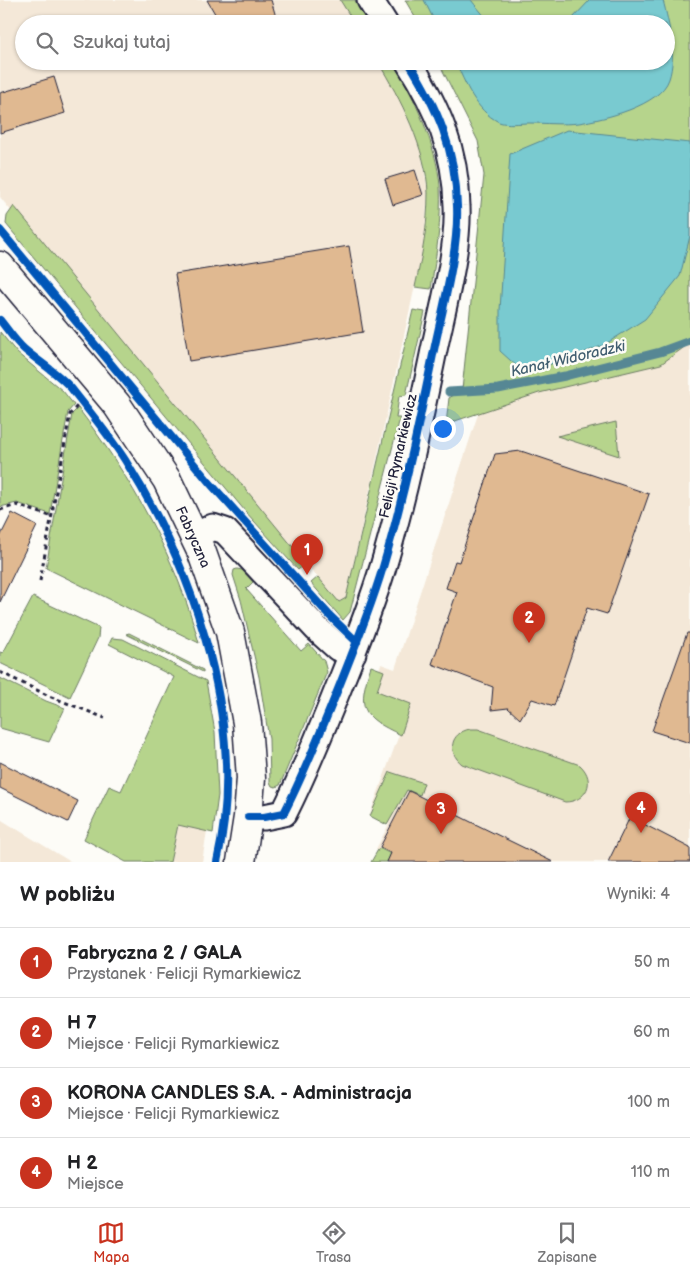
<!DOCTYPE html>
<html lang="pl">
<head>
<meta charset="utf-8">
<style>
	:root { --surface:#fff; --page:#f6f6f6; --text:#202124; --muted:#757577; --line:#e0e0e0; --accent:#c8321e }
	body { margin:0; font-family:"Balsamiq Sans",sans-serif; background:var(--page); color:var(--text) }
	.you { position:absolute; left:442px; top:428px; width:18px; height:18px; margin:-12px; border:4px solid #fff; border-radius:50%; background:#1a73e8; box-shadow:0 0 0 8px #1a73e833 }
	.badge { display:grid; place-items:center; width:32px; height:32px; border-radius:50%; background:var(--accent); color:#fff; font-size:16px; font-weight:700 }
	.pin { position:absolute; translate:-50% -41px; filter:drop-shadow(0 1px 2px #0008) }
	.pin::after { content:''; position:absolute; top:26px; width:18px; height:15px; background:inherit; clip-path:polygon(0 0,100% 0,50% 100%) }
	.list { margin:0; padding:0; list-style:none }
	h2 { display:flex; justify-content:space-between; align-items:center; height:65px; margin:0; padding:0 20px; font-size:21px }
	h2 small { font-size:16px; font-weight:400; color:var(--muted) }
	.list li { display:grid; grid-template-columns:32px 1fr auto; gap:15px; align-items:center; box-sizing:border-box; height:70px; padding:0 20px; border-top:1px solid var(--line) }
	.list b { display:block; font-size:19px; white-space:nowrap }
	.list p { margin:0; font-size:16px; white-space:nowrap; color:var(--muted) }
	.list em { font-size:16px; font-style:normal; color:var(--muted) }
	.icon { flex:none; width:28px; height:28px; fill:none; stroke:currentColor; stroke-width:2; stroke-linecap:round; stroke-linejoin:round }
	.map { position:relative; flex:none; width:690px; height:862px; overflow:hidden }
	.search { position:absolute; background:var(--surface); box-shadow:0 1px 4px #0004; left:15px; right:15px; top:15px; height:55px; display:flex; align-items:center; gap:12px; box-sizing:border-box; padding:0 18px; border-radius:28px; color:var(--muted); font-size:19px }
	.sheet { height:345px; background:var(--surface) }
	nav { display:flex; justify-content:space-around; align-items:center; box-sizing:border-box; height:70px; border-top:1px solid var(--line); background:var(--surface); font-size:14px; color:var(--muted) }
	nav a { display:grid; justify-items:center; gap:2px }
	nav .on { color:var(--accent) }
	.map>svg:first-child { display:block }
	.built { fill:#f4e8d8 }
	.green { fill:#b6d48c; stroke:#6c7b64 }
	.water { fill:#79cad0; stroke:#568794 }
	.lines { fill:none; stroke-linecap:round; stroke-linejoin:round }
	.stream { stroke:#568794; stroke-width:9 }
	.building { fill:#e0b991; stroke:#22223b }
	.minor-casing { stroke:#22223b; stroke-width:29 }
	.tertiary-casing { stroke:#22223b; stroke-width:31 }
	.path { stroke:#22223b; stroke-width:3; stroke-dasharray:4 4; stroke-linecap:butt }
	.minor { stroke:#fdfcf7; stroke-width:25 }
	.tertiary { stroke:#fdfcf7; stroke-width:28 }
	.cycleway-casing { stroke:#fdfcf7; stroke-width:11 }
	.cycleway { stroke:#0057b8; stroke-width:8 }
	.labels { text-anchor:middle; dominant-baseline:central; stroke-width:5; stroke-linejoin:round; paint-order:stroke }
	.street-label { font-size:14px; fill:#22223b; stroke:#fdfcf7 }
	.water-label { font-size:15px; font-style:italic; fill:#405d6f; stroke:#fdfcf7 }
</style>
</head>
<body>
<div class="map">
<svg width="690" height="862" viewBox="0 0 690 862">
	<rect width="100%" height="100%" fill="#fdfcf7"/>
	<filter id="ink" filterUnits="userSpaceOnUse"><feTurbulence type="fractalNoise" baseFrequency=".02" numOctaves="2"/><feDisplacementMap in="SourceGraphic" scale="10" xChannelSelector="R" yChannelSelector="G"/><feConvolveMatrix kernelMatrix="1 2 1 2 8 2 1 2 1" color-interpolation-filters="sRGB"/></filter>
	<g filter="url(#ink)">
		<!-- built -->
		<path class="built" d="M0 0H340L355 24H24V61H378L394 87 420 147 428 191 424 245 346 598 339 602 83 302 0 197Z
			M690 343V862H385L388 856 376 849 389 824 370 814 410 705 371 690 381 664 395 669 480 408Z
			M0 819 71 862H0Z
			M179 820 208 825 202 862H170Z"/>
		<!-- green -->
		<path class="green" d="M340 0H355L370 24H355Z
			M405 0H690V343L661 364 539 393 446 424 449 398 462 390 484 175 478 141 438 61H666V24H419Z
			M380 61H392C413 93 437 147 440 186 442 220 436 255 431 289L415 287C422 256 428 225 428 193 427 150 400 98 378 62Z
			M14 206 306 563 298 570 245 511 6 224 7 216Z
			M413 310 425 312 406 395 399 396 396 418H400L350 612 343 620 311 583 318 577 339 602 346 598Z
			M0 332 17 353 63 391 74 405 68 412 50 514 17 503 0 507Z
			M78 408C132 479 176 557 199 643L46 568 72 414Z
			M616 422 619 456 557 436Z
			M237 569 242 570 253 582 246 589 301 651 309 644 324 661 327 672 280 785 276 787 272 786 270 782 269 739 259 677 241 600 233 575 234 570Z
			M33 597 99 628 98 638 70 697 0 663V652L3 653Z
			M129 633 203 670V672L126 634Z
			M112 638 123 639 206 681 215 732 218 795 213 833 178 825 170 862H126L84 839 109 786 121 791 174 677 109 644Z
			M371 666 384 671 377 691 411 704 401 735C360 716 357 708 371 666Z
			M0 678 46 701 65 708 49 742 0 728Z
			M470 729H478L580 765C597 781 586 802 565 802L462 764C447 752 450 733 470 729Z
			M390 772 424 783 420 795 407 790 387 825 370 816Z
			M379 848 391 854 387 862H371Z"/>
		<!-- water -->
		<path class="water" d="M424 0H471L491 24H436Z
			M590 0H663C669 24 677 55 669 79 660 106 604 119 579 123 563 125 545 123 529 123 521 123 506 125 499 122 475 110 466 84 455 61H666V24H561L572 19Z
			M567 130 690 143V236L680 276 645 319 604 345 560 362 521 370 500 351V310L510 154Z"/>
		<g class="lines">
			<!-- stream -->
			<path class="stream" d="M449 392 498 389 565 376 660 352 690 341"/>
		</g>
		<!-- building -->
		<path class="building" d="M207 0H271L278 24H221Z
			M54 77 65 113 0 133V93Z
			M415 170 423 195 393 205 385 179Z
			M349 246 363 332 189 361 175 274Z
			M521 451 649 494 607 614 587 608 554 706 532 699 520 719 508 708 491 710 493 687 432 664 457 592 446 588 455 561 459 562 495 454Z
			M12 513 37 526 0 602V537Z
			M687 633H690V743L652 731Z
			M0 762 78 801 68 822 0 788Z
			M409 791 469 821 553 862H387L391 853 380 847Z
			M630 817 690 848V862H608Z"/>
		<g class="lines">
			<!-- minor casing -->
			<g class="minor-casing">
				<path id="minor" d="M370 0 385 24
					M195 536 213 527 225 531 317 629 338 648 353 653
					M248 817H264L284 813C302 778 317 741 332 704 350 659 369 614 383 567 404 496 419 423 434 350 443 307 459 249 457 206 456 150 437 107 408 61"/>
			</g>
			<!-- tertiary casing -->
			<g class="tertiary-casing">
				<path id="tertiary" d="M0 266 117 405 167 480 202 553 230 632 247 723 251 778 248 817 241 862"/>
			</g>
			<!-- path -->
			<path class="path" d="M0 510 17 505 53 517
				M40 581 70 414 78 405
				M0 672 49 696 105 718"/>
			<!-- minor -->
			<use href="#minor" class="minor"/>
			<!-- tertiary -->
			<use href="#tertiary" class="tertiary"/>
			<!-- cycleway casing -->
			<g class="cycleway-casing">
				<path id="cycleway" d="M0 230 209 482 330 616 357 642
					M0 320C8 330 15 341 24 349 39 362 58 373 71 388 89 411 109 435 125 460 196 573 248 728 217 862
					M248 817H264L284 813C302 778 317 741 332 704 350 659 369 614 383 567 404 496 419 423 434 350 443 307 459 249 457 206 456 150 437 107 408 61"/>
			</g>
			<!-- cycleway -->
			<use href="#cycleway" class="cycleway"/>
		</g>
	</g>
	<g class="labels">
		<!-- street labels -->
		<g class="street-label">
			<text transform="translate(398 456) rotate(-77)">Felicji Rymarkiewicz</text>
			<text transform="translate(193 537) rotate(66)">Fabryczna</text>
		</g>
		<!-- water labels -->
		<g class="water-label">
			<text transform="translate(568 359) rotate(-13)">Kanał Widoradzki</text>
		</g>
	</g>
</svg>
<div class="you"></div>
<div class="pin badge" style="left:307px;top:575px">1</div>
<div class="pin badge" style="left:529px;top:643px">2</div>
<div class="pin badge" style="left:441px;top:834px">3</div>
<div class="pin badge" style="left:641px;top:833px">4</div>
<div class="search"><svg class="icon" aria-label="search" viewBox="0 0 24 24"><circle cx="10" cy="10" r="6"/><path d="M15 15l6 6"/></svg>Szukaj tutaj</div>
</div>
<section class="sheet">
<h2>W pobliżu<small>Wyniki: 4</small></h2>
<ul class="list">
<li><span class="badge">1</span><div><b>Fabryczna 2 / GALA</b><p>Przystanek · Felicji Rymarkiewicz</p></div><em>50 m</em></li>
<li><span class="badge">2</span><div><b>H 7</b><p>Miejsce · Felicji Rymarkiewicz</p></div><em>60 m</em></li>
<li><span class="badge">3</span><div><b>KORONA CANDLES S.A. - Administracja</b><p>Miejsce · Felicji Rymarkiewicz</p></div><em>100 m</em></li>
<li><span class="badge">4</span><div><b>H 2</b><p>Miejsce</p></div><em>110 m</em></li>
</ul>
</section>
<nav>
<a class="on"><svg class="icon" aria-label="map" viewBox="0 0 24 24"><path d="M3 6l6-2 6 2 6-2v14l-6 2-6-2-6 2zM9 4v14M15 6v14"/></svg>Mapa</a>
<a><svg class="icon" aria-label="directions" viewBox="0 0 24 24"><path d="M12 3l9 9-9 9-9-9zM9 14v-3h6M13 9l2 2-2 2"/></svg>Trasa</a>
<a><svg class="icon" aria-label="saved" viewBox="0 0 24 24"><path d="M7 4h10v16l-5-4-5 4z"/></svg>Zapisane</a>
</nav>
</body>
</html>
